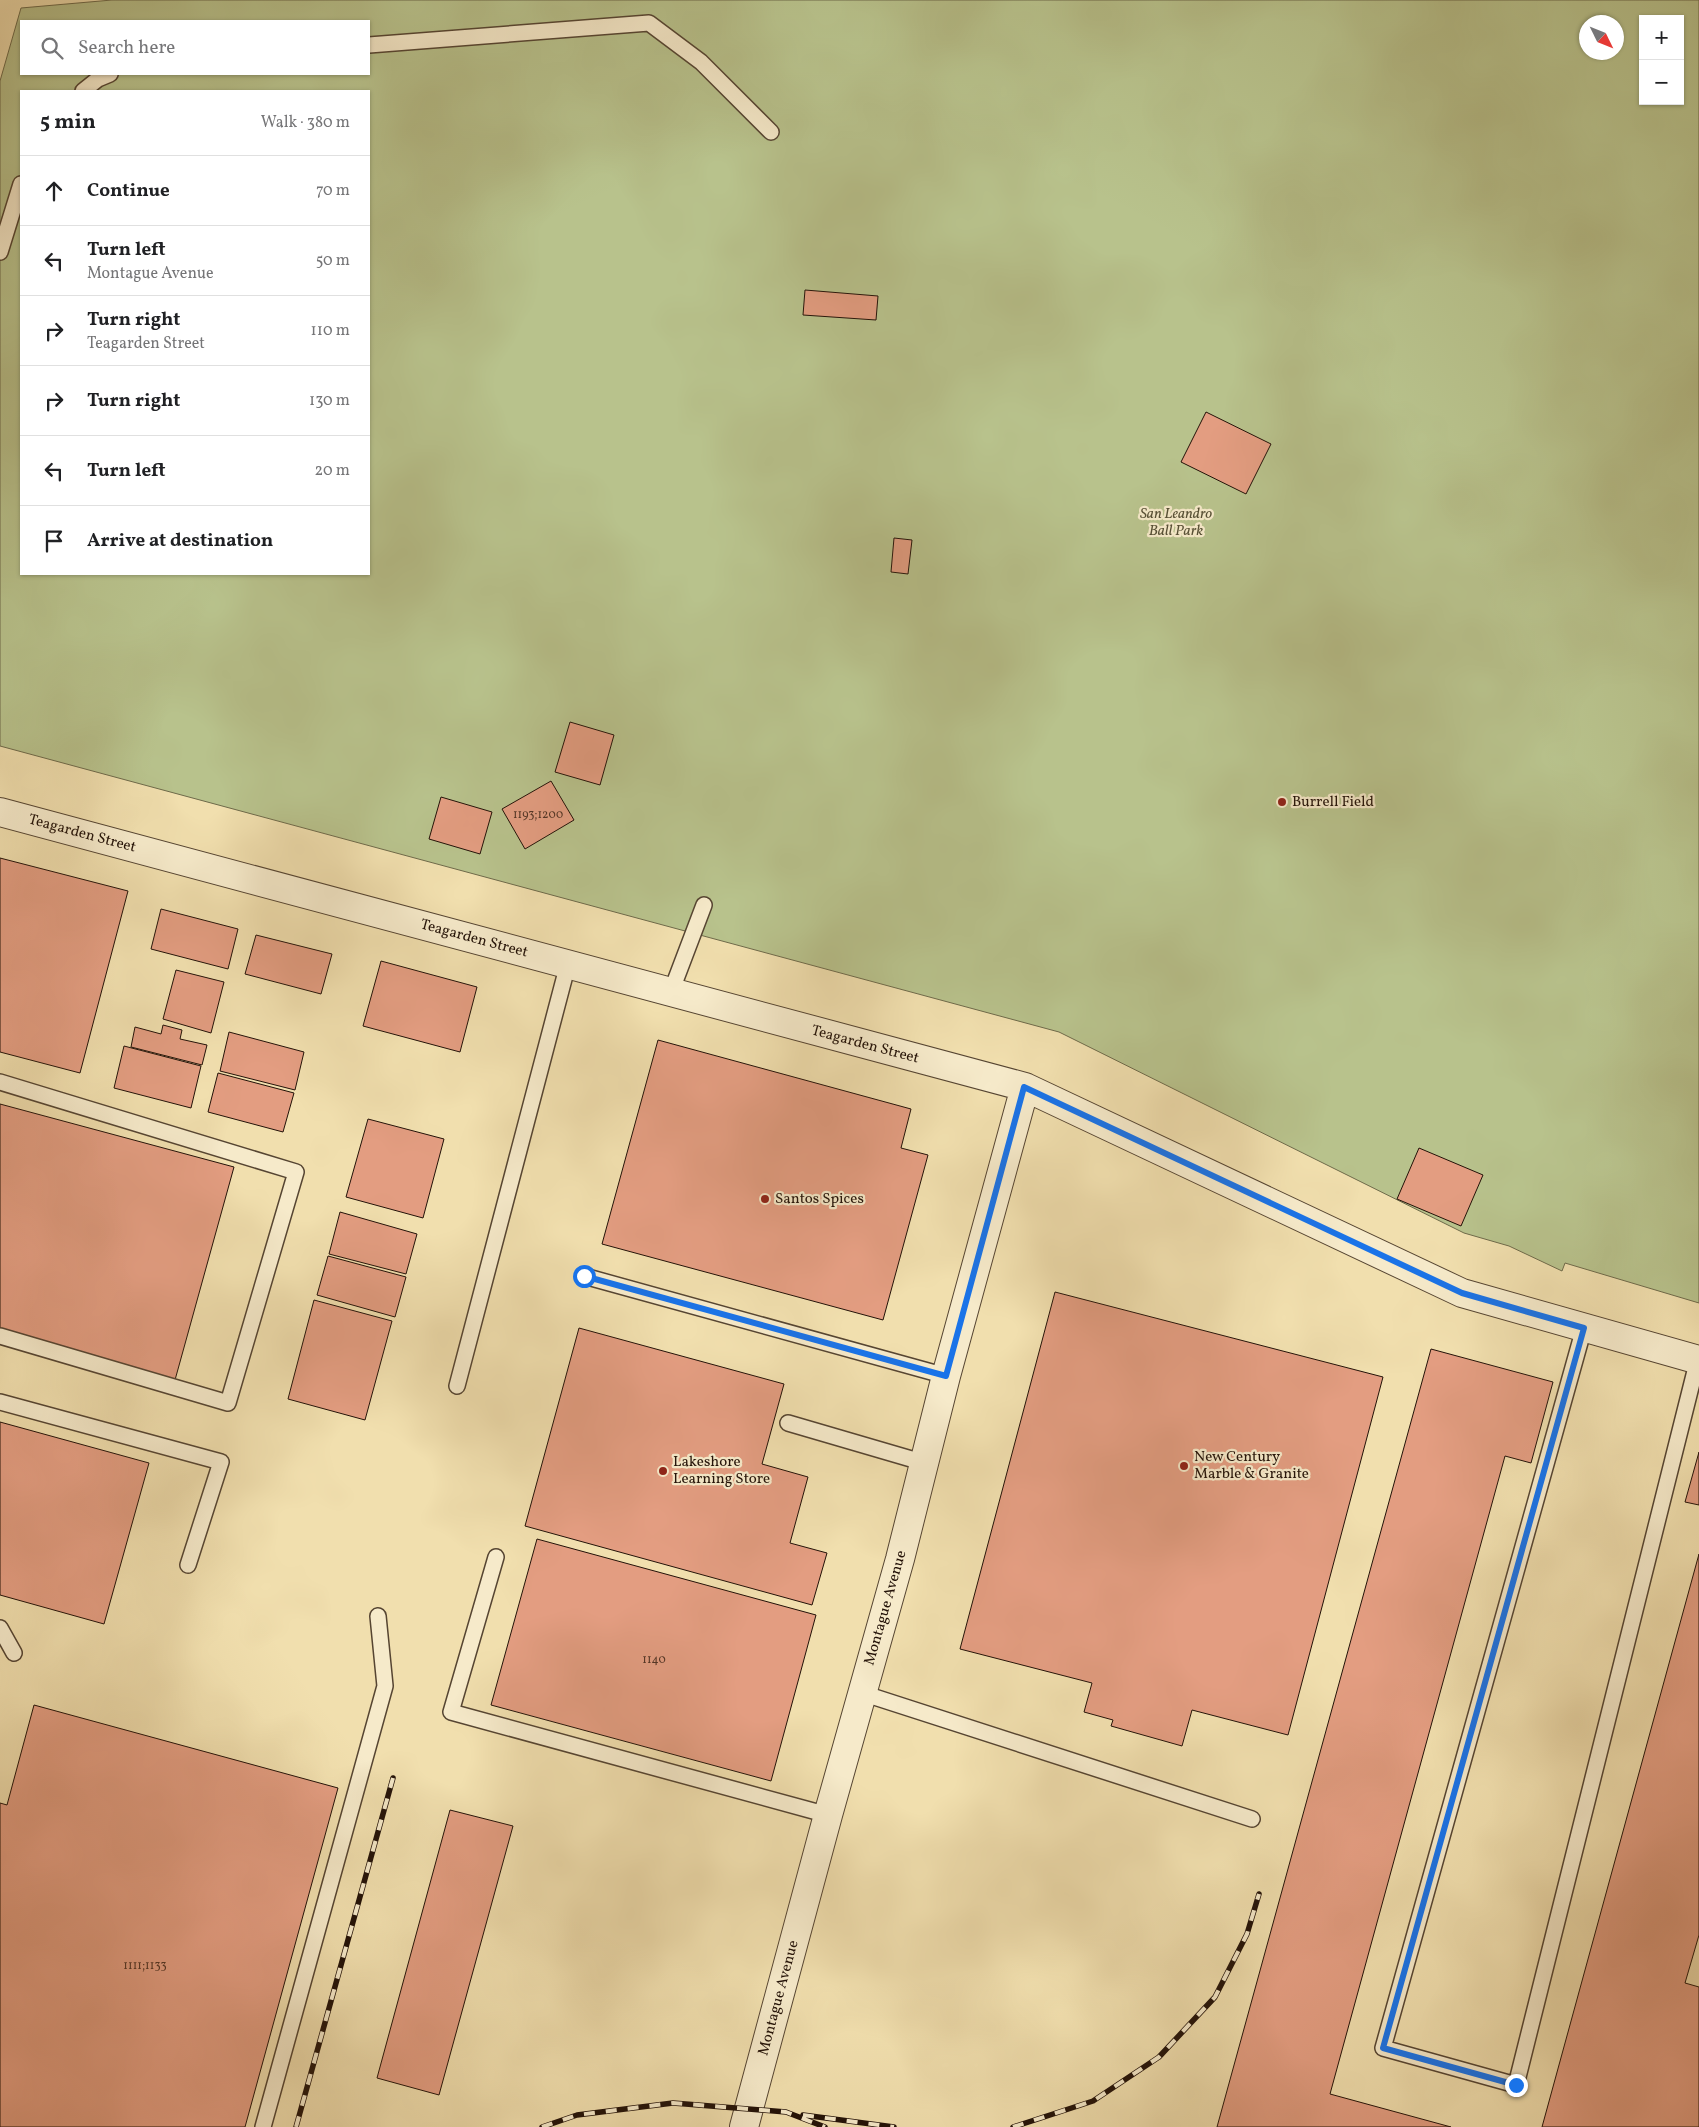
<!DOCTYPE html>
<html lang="en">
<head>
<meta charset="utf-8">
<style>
	:root { --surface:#fff; --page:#f2f2f2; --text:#202124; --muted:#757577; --line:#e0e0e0 }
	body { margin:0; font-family:Vollkorn,serif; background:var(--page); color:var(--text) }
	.controls { position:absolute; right:15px; top:15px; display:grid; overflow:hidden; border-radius:0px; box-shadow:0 1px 4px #0004 }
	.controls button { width:45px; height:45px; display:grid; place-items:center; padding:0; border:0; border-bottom:1px solid var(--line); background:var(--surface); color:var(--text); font:25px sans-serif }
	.compass { position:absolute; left:1579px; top:15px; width:45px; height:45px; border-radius:50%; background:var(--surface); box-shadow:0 1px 4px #0004; rotate:133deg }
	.stop { position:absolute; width:15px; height:15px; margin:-11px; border:4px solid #1a73e8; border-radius:50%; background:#fff }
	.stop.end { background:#1a73e8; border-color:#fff; box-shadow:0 1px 5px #0008 }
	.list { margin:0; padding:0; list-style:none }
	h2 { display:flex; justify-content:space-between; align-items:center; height:65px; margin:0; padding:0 20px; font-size:21px }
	h2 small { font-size:16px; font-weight:400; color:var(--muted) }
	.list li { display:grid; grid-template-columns:32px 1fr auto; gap:15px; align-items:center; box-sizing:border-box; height:70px; padding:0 20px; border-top:1px solid var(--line) }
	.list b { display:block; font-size:19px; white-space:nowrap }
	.list p { margin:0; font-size:16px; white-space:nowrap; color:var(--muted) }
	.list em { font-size:16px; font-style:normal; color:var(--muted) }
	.icon { flex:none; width:28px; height:28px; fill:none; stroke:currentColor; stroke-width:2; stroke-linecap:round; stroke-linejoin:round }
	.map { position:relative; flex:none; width:1699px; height:2127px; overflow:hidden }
	.search { position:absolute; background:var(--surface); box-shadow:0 1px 4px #0004; left:20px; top:20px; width:350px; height:55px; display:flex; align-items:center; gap:12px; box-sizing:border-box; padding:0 18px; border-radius:0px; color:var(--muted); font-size:19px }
	.panel { position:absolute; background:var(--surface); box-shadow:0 1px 4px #0004; left:20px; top:90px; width:350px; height:485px; border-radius:0px }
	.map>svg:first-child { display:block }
	.green { fill:#b8c28c; stroke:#6e6a4a; fill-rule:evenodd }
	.building { fill:#e39d81; stroke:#231208 }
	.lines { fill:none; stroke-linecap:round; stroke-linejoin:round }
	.lane-casing { stroke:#564532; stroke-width:18 }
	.street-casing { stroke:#564532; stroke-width:30 }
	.lane { stroke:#f6eaca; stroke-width:15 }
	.street { stroke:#f6eaca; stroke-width:28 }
	.rail-casing { stroke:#231208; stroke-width:5.5 }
	.rail { stroke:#f6eaca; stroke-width:4; stroke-dasharray:11; stroke-linecap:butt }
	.route { stroke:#1a73e8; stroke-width:6 }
	.poi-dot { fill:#8f2418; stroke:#f6eaca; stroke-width:2 }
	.labels { text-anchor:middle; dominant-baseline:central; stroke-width:4.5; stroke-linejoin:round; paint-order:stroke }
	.number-label { font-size:12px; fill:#533526 }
	.park-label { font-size:15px; font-style:italic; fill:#575036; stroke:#f6eaca }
	.poi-label { font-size:15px; fill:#231208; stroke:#f6eaca; text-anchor:start }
	.street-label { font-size:15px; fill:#231208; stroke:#f6eaca }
</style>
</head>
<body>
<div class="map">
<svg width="1699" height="2127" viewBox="0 0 1699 2127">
	<rect width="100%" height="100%" fill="#f1dfae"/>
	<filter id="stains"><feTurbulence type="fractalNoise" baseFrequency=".004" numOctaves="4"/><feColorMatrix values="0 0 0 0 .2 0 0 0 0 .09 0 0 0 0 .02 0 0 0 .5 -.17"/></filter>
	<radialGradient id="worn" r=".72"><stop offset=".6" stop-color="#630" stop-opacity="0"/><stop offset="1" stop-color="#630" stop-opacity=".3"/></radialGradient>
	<!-- green -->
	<path class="green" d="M112 0H1699V1303L1565 1263 1562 1271 1509 1246 1464 1233 1059 1032 0 746V81L21 8ZM1643 19H1680V101H1643ZM21 21H369V74H21ZM1586 22H1616V52H1586ZM21 91H369V574H21Z"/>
	<!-- building -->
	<path class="building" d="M805 290 878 296 876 320 803 315Z
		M1206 412 1271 444 1246 494 1181 462Z
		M894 538 912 540 908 574 891 572Z
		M570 722 614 735 600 785 555 772Z
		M551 781 574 820 525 849 502 809Z
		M441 797 492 812 480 854 429 839Z
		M0 858 128 891 80 1073 0 1052Z
		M161 909 238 929 228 969 151 949Z
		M256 935 332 954 321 994 245 974Z
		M381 961 477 987 460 1052 363 1026Z
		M176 970 224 982 211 1033 163 1019Z
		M163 1025 182 1030 180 1039 207 1045 202 1065 131 1047 135 1027 161 1034Z
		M229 1032 304 1052 295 1090 220 1071Z
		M658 1040 911 1109 901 1148 928 1155 883 1320 602 1244Z
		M124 1046 201 1066 191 1108 114 1088Z
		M218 1073 294 1093 283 1132 208 1112Z
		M0 1104 234 1167 175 1380 0 1333Z
		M368 1119 444 1139 423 1218 346 1197Z
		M1419 1148 1483 1175 1461 1226 1397 1199Z
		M340 1212 417 1234 406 1274 329 1254Z
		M328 1256 406 1277 395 1317 317 1295Z
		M1055 1292 1383 1377 1288 1735 1192 1710 1182 1746 1111 1726 1113 1720 1084 1712 1092 1683 960 1649Z
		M314 1300 392 1321 365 1420 288 1399Z
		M579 1328 784 1384 762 1464 808 1477 790 1543 827 1553 812 1605 525 1526Z
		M1431 1349 1553 1382 1531 1463 1505 1456 1330 2094 1451 2127H1217Z
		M0 1422 149 1463 104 1624 0 1595Z
		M1699 1452V1505L1685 1502Z
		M537 1539 816 1615 771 1781 491 1705Z
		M1699 1554V1935L1685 1983 1699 1987V2127H1542Z
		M34 1705 338 1788 245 2127H0V1803L7 1805Z
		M450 1810 513 1826 439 2095 377 2078Z"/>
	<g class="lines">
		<!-- lane casing -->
		<g class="lane-casing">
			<path id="lane" d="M369 45 649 23 701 62 771 132
				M83 91 98 79 110 74
				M0 252 21 184
				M671 992 704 905
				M0 1082 296 1172 228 1403 0 1336
				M584 1276 946 1376
				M1584 1328 1383 2048 1516 2085 1698 1359
				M457 1386 568 964
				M0 1402 221 1462 188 1565
				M788 1423 925 1463
				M496 1557 451 1712 828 1815
				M0 1628 14 1653
				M862 1693 1252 1819
				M263 2127 385 1686 378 1616"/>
		</g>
		<!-- street casing -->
		<g class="street-casing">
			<path id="street" d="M0 812 1025 1087 1462 1293 1699 1360
				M744 2127 828 1815 900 1559 946 1376 1025 1087"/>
		</g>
		<!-- lane -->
		<use href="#lane" class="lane"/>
		<!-- street -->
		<use href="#street" class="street"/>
		<!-- rail casing -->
		<g class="rail-casing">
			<path id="rail" d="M803 2115 894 2127
				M296 2127 393 1778
				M542 2127 577 2115 673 2103 786 2112 825 2127
				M1013 2127 1093 2101 1159 2057 1215 1997 1247 1934 1259 1894"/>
		</g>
		<!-- rail -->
		<use href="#rail" class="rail"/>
	</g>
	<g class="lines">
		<!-- route -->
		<path class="route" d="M584 1276 946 1376 1024 1087 1462 1293 1584 1328 1383 2048 1516 2085"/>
	</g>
	<!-- markers -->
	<g class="poi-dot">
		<circle cx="1282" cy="802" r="5"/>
		<circle cx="765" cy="1199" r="5"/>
		<circle cx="1184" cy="1466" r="5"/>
		<circle cx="663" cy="1471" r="5"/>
	</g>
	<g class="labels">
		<!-- number labels -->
		<g class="number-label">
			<text x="538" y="815">1193;1200</text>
			<text x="654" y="1660">1140</text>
			<text x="145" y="1966">1111;1133</text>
		</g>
		<!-- park labels -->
		<g class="park-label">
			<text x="1176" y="514">San Leandro<tspan x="1176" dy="17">Ball Park</tspan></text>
		</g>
		<!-- poi labels -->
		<g class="poi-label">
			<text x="1292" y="802">Burrell Field</text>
			<text x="775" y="1199">Santos Spices</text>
			<text x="1194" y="1457">New Century<tspan x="1194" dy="17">Marble &amp; Granite</tspan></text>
			<text x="673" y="1462">Lakeshore<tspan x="673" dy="17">Learning Store</tspan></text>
		</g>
		<!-- street labels -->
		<g class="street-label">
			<text transform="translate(82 834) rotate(15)">Teagarden Street</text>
			<text transform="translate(474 939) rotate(15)">Teagarden Street</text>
			<text transform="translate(865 1045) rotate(15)">Teagarden Street</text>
			<text transform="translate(886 1608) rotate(-74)">Montague Avenue</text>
			<text transform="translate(779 1998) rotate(-75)">Montague Avenue</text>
		</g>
	</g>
	<rect width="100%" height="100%" filter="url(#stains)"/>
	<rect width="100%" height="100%" fill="url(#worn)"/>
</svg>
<div class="controls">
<button>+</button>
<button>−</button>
</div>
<svg class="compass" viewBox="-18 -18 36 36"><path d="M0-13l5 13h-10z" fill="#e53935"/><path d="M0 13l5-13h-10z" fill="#757577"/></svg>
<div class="stop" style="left:584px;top:1276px"></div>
<div class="stop end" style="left:1516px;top:2085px"></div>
<div class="search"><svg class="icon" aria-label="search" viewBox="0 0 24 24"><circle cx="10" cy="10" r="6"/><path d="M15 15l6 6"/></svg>Search here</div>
<section class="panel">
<h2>5 min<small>Walk · 380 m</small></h2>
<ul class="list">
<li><svg class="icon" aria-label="ahead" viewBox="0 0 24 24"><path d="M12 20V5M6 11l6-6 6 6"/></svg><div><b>Continue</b></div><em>70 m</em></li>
<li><svg class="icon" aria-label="left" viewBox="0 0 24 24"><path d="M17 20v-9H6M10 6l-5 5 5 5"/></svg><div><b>Turn left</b><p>Montague Avenue</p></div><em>50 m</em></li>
<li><svg class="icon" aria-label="right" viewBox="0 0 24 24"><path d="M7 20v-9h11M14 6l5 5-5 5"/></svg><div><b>Turn right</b><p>Teagarden Street</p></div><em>110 m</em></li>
<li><svg class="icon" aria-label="right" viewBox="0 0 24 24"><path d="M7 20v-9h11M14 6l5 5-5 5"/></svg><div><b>Turn right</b></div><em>130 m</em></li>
<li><svg class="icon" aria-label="left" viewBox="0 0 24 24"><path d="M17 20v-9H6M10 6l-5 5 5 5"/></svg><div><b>Turn left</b></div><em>20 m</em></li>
<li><svg class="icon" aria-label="arrive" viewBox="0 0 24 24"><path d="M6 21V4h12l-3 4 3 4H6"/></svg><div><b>Arrive at destination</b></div></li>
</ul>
</section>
</div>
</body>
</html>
